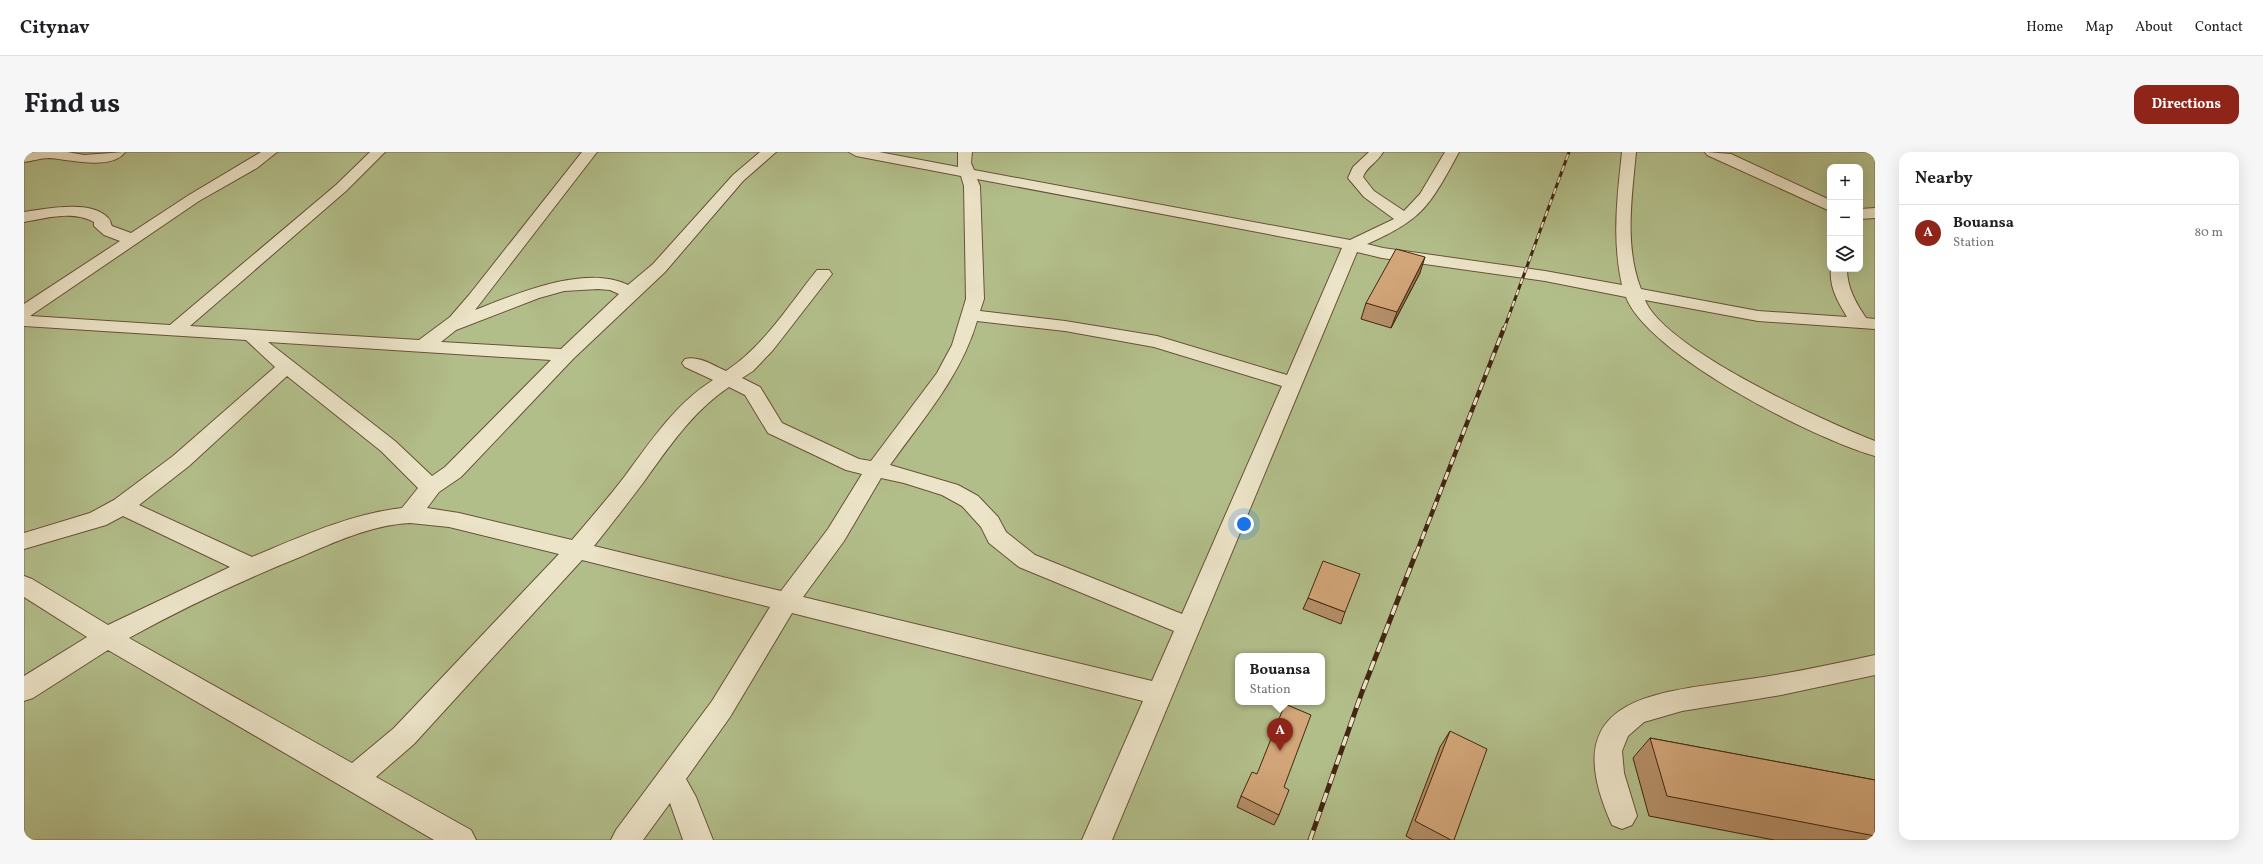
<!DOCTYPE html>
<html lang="en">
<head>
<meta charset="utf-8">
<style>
	:root { --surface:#fff; --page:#f6f6f6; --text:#202124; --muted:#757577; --line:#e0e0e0; --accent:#8f2418 }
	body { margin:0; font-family:Vollkorn,serif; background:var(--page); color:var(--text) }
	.controls { position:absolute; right:12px; top:12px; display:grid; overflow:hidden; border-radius:8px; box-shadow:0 4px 16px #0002 }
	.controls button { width:36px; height:36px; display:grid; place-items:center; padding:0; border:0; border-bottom:1px solid var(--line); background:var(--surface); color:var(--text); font:20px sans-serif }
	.you { position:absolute; left:1220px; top:372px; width:14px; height:14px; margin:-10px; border:3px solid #fff; border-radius:50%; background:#1a73e8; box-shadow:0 0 0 6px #1a73e833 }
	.badge { display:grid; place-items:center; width:26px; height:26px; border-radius:50%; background:var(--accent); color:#fff; font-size:13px; font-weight:700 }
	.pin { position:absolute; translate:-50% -33px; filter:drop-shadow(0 1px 2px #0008) }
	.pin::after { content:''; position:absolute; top:21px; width:14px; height:12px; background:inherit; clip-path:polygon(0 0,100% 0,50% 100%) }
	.popup { position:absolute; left:1211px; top:501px; width:90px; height:52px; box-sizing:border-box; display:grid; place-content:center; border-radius:8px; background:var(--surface); filter:drop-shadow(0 1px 3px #0005); font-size:13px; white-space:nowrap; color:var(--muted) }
	.popup b { font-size:15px; color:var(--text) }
	.popup::after { content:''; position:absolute; left:50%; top:100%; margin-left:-8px; border:8px solid transparent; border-top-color:var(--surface) }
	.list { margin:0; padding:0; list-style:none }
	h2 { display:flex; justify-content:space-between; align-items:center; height:52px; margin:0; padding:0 16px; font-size:17px }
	h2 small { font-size:13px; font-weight:400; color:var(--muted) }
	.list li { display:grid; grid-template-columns:26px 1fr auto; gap:12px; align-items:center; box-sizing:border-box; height:56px; padding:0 16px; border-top:1px solid var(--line) }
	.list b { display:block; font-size:15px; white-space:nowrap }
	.list p { margin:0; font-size:13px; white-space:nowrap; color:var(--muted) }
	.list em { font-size:13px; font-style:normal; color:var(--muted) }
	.icon { flex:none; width:22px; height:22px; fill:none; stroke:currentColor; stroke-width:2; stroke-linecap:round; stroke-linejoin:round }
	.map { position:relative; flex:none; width:1851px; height:688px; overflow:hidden; border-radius:12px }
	header { display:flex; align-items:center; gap:24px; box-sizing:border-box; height:56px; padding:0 20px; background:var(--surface); border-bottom:1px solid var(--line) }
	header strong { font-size:19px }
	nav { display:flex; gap:22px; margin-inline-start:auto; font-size:14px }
	.intro { display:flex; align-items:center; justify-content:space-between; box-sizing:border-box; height:96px; padding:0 24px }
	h1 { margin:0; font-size:28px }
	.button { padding:10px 18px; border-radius:12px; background:var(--accent); color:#fff; font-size:14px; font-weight:700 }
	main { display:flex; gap:24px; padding:0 24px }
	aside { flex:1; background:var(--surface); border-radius:12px; box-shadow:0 4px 16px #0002 }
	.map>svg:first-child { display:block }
	.green { fill:#b2be8a; stroke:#7a724d; fill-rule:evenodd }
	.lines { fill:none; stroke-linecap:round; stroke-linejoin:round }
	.minor-casing { stroke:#6a5237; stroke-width:2 }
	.minor { fill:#ece4c8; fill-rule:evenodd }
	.rail-far2-casing { stroke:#422610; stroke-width:3 }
	.rail-far1-casing { stroke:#422610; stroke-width:4.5 }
	.rail-casing { stroke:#422610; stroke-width:5 }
	.rail-far2 { stroke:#ece4c8; stroke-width:2; stroke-dasharray:6; stroke-linecap:butt }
	.rail-far1 { stroke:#ece4c8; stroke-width:3; stroke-dasharray:8; stroke-linecap:butt }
	.rail { stroke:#ece4c8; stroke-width:3.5; stroke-dasharray:10; stroke-linecap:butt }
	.wall { fill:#b58f68; stroke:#422610 }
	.shaded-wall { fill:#937455; stroke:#422610 }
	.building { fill:#d2a679; stroke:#422610 }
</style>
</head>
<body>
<header>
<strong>Citynav</strong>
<nav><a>Home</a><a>Map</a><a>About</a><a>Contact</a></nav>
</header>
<div class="intro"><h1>Find us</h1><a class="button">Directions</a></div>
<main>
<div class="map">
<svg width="1851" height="688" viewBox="0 0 1851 688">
	<rect width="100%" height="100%" fill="#e1d6ab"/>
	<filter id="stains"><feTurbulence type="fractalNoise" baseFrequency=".005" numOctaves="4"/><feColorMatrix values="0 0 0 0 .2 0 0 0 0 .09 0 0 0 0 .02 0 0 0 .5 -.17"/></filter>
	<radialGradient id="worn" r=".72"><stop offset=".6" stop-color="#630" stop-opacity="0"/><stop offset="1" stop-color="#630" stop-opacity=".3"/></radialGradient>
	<!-- green -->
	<path class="green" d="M0 0H1851V688H0ZM1806 15H1836V117H1806ZM1214 504H1298V550H1214Z"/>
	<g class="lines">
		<!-- minor casing -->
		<g class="minor-casing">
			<path id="minor" d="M10 0H43L60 3 101 0C88 19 43 7 25 6 17 6 8 9 0 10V2Z
				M237 0H253L233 16 175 49 6 164 146 173 312 33 346 0H361L322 39 166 174 395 188 426 165 445 143 558 0H573L451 158C492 142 561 112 604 133L629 112 709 23 736 0H752L719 29 641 120 549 207 437 325 415 340 403 356 435 361 548 388C566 367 584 346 601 324 627 289 651 252 689 228L661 215 658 211 661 207C675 203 690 214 702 219 739 195 765 153 793 118H805L808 122 749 198 729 219 718 226 736 235 758 271 835 307 847 309 913 221 928 193 942 147 940 34 937 24 832 4 825 0H855L934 15V0H948L947 11 950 18 1326 88 1370 67 1340 45 1324 26 1329 15 1345 0H1359C1354 10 1342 15 1339 25L1350 39 1380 59 1396 42 1421 0H1435C1406 53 1400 67 1343 92L1359 96 1521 119 1598 133C1588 89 1593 45 1598 0H1612C1608 44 1600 94 1617 137L1734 159 1823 165C1814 150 1805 135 1807 117H1823C1823 136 1832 151 1842 166L1851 167V177L1734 169 1621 148C1640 196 1801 270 1851 289V304C1792 288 1623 202 1602 145L1521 129 1358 106 1333 100 1088 688H1058L1119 549 768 461 706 565 662 627 672 645 689 688H659L646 651 619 688H587L592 678 688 549 746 455 558 408 390 592 352 625 447 678 452 688H410L84 498 9 546 0 549V524L63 485 0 445V424L8 427 84 473 206 415 99 364 82 373 0 397V381L66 361 90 348 149 304 251 215 222 188 0 174V152L96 89 80 83 70 74V70C49 58 22 66 0 70V60C21 57 68 47 84 66 87 68 86 71 88 74L107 81 165 43ZM953 27 1318 96 1263 223 1133 184 1041 169 956 159 960 147 956 34ZM574 137 586 138 595 142 537 197 417 190 432 178 515 146 540 139ZM953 169 1041 179 1130 195 1258 234 1158 462 1011 403 982 380 974 365 954 344 934 333 866 313C899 267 937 224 953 169ZM244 190 527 208 421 315 408 324 371 289ZM263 224 357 299 394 336 378 356C326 362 276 385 228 405L115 353 165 314ZM705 235 721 243 744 281 822 318 838 322 804 377 757 439 570 394C587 373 603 352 619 331 645 295 668 260 705 235ZM857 326 880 331 918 343 938 354 957 375 965 391 995 415 1150 479 1128 529 779 445 820 389ZM386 371 425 375 535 402 370 576 328 611 105 486C161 455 217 429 276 405 311 390 347 373 386 371Z
				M1681 0 1707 2 1806 48V59L1683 3Z
				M1851 56V66L1836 67V57Z
				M1851 503V523L1757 543 1658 559 1620 570 1604 584 1598 599 1600 621 1613 664 1608 673 1598 677 1588 673C1529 543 1631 541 1726 527 1768 521 1810 512 1851 503Z"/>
		</g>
		<!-- minor -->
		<use href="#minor" class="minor"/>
		<!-- rail-far2 casing -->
		<g class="rail-far2-casing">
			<path id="rail-far2" d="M1480 177 1545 0"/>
		</g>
		<!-- rail-far1 casing -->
		<g class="rail-far1-casing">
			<path id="rail-far1" d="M1392 402 1480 176"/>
		</g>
		<!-- rail casing -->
		<g class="rail-casing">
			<path id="rail" d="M1286 688 1338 540 1392 401"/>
		</g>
		<!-- rail-far2 -->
		<use href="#rail-far2" class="rail-far2"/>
		<!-- rail-far1 -->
		<use href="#rail-far1" class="rail-far1"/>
		<!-- rail -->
		<use href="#rail" class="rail"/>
	</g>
	<!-- wall -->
	<path class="wall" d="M1396 121 1367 176 1337 167 1342 151Z
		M1284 446 1321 460 1317 472 1279 457Z
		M1426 579 1430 688H1389L1382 684 1416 595Z
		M1626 586 1851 628V688H1750L1625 664 1609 606Z
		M1260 635 1255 663 1250 673 1213 655 1217 644Z"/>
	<!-- shaded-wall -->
	<path class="shaded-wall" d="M1401 105 1396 121 1367 176 1373 160Z"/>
	<!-- building -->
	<path class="building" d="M1372 97 1401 105 1373 160 1342 151Z
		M1299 409 1336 422 1321 460 1284 446Z
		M1261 552 1287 563 1260 635 1265 638 1255 663 1217 644 1228 620 1233 622Z
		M1426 579 1463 597 1430 688H1427L1391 669Z
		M1626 586 1851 628V684L1643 644Z"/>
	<rect width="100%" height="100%" filter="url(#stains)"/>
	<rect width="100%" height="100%" fill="url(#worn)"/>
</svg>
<div class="controls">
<button>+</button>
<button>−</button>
<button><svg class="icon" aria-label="layers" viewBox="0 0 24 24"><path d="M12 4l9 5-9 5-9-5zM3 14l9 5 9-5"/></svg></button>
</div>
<div class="you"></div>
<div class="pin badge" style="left:1256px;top:599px">A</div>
<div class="popup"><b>Bouansa</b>Station</div>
</div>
<aside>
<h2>Nearby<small></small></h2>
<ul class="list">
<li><span class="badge">A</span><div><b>Bouansa</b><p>Station</p></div><em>80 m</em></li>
</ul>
</aside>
</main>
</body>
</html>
